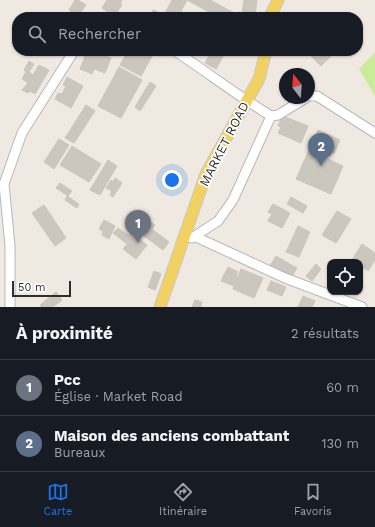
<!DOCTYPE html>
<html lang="fr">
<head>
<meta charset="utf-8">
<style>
	:root { --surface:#171b24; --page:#242831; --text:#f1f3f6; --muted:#9ea1a6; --line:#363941; --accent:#1a73e8 }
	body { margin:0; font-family:"Work Sans",sans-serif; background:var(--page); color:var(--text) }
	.controls { position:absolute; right:12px; bottom:12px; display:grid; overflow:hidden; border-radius:8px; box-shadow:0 1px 3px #0004 }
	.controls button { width:36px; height:36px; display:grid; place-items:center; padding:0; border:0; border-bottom:1px solid var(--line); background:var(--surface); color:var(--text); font:20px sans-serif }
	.compass { position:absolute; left:279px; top:68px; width:36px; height:36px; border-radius:50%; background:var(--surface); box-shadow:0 1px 3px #0004; rotate:343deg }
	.scale { position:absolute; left:12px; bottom:10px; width:59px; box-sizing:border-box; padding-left:4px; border:2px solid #2e2e2e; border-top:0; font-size:11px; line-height:14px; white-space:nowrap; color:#2e2e2e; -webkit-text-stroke:3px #fff; paint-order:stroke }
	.you { position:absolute; left:172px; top:180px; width:14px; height:14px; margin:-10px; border:3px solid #fff; border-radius:50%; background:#1a73e8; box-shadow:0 0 0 6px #1a73e833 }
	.badge { display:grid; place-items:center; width:26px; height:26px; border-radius:50%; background:var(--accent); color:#fff; font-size:13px; font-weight:700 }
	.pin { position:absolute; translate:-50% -33px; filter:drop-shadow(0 1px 2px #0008) }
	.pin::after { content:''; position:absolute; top:21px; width:14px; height:12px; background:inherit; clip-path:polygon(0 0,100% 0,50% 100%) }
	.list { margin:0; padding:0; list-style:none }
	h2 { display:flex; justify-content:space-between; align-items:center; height:52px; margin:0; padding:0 16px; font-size:17px }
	h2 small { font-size:13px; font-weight:400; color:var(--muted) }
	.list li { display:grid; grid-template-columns:26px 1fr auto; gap:12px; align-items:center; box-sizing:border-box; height:56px; padding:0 16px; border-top:1px solid var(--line) }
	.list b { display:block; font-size:15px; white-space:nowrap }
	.list p { margin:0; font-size:13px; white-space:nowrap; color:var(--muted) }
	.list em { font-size:13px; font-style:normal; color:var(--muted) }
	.icon { flex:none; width:22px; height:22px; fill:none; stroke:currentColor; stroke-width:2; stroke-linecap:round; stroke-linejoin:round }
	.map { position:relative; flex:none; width:375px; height:307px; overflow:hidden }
	.search { position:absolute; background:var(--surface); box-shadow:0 1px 3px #0004; left:12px; right:12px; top:12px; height:44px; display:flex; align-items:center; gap:10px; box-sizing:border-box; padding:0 14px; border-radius:16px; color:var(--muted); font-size:15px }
	.sheet { height:164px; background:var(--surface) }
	nav { display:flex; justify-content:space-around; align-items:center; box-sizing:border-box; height:56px; border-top:1px solid var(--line); background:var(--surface); font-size:11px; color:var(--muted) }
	nav a { display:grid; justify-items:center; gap:2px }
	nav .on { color:var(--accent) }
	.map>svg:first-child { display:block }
	.pitch { fill:#c9ec9a }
	.building { fill:#cbc7bf; stroke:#cbc5ba }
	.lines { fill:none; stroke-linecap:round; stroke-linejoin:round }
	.minor-casing { stroke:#b4b7c1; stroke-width:11 }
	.major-casing { stroke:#c9c9c9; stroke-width:13 }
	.minor { stroke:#fff; stroke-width:9 }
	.major { stroke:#f2d163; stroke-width:11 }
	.labels { text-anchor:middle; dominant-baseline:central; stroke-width:3.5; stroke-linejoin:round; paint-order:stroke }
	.street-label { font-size:13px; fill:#2e2e2e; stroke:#fff }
</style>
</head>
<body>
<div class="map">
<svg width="375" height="307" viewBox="0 0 375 307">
	<rect width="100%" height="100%" fill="#efe9e1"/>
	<!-- pitch -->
	<path class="pitch" d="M375 52V96L359 69Z"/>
	<!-- building -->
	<path class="building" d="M75 0H78L86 5 78 16 69 10Z
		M107 0H122L120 4 122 5 114 16 102 8Z
		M172 0H210L242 17H218L187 0 178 17H163Z
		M244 0H257L255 16 242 14Z
		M153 10 162 14 160 17H150Z
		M87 51H93L111 58 105 73 94 69 92 74 80 69Z
		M128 51H155L141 76 120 65Z
		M212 51H226L216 69 205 63Z
		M306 51H326L331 56 321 66Z
		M29 61 34 64 29 72 33 75 39 65 49 70 35 94 30 91 28 93 22 90 28 83 22 79 26 72 24 70Z
		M119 67 142 80 121 118 98 106Z
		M67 77 83 86 71 108 55 99 58 93 62 94 66 86 63 85Z
		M150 82 156 86 140 111 135 107Z
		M86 105 95 111 74 143 65 138Z
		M285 117 308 126 301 143 278 133 281 127 278 126 281 118 284 120Z
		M318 130 340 140 334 153 312 142Z
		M59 139 69 145 54 169 44 162Z
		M72 146 101 164 89 182 60 165Z
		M309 150 343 166 331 194 296 179Z
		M108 160 117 166 100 195 90 190Z
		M115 178 122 183 113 197 110 195 112 191 106 188 111 180 113 182Z
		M60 183 72 191 68 196 56 188Z
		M67 196 79 204 77 208 65 200Z
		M291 197 307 206 303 213 287 204Z
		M273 204 290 213 282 228 268 221 272 214 268 212Z
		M44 205 66 238 55 246 32 213Z
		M337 211 351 219 336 243 322 235Z
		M104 220 115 226 109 239 102 235 103 231 99 229Z
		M137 220 140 223 142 220 149 224 150 222 155 225 152 229 169 242 163 250 132 227Z
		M298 226 310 232 299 257 286 252Z
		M118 228 129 236 131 233 147 245 136 259 123 249 127 244 113 233Z
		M362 244 375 253V260L368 271 360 265V262H355L352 260Z
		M276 256 297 268 291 278 270 266Z
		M316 264 321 269 312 281 306 276Z
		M228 267 238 272 236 276 238 277 241 269 263 278 254 298 233 289 234 286 221 281Z
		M154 271 161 274 155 290 148 287Z
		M271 281 286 287 282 296 267 290Z
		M56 292 62 300 53 307H42L40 305Z
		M303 296 315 301 312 307H298Z
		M195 300 202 302 201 307H192Z"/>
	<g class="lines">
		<!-- minor casing -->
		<g class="minor-casing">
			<path id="minor" d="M175 51C207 72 238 96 271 116L278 115 306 98
				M309 96H317L375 133
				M196 237 285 278 362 307
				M192 238 218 221 233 200 271 116
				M10 307V246L4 184 22 133 74 51"/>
		</g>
		<!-- major casing -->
		<g class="major-casing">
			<path id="major" d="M270 17 278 0
				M160 307 206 174 259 79 266 51"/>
		</g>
		<!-- minor -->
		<use href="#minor" class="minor"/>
		<!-- major -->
		<use href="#major" class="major"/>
	</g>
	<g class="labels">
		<!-- street labels -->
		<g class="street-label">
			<text transform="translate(224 144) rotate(-63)">MARKET ROAD</text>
		</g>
	</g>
</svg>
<div class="controls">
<button><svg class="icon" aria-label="locate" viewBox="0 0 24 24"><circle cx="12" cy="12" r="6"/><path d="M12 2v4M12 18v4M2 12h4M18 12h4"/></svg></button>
</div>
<svg class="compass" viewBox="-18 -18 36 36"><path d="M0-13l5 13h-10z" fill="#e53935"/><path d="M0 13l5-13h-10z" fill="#9ea1a6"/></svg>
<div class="scale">50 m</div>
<div class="you"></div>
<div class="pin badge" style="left:138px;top:243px;background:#6b7280">1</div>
<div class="pin badge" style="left:321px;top:166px;background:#5c6f8a">2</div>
<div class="search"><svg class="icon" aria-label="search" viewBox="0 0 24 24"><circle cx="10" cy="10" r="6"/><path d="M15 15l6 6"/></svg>Rechercher</div>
</div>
<section class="sheet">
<h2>À proximité<small>2 résultats</small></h2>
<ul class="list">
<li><span class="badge" style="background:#6b7280">1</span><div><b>Pcc</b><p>Église · Market Road</p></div><em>60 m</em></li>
<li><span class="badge" style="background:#5c6f8a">2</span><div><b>Maison des anciens combattant</b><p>Bureaux</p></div><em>130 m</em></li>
</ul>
</section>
<nav>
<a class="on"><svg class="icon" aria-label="map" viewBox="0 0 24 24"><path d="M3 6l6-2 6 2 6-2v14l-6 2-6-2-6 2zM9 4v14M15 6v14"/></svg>Carte</a>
<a><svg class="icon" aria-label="directions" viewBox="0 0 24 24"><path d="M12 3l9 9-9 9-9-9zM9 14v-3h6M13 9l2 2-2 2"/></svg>Itinéraire</a>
<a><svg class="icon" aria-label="saved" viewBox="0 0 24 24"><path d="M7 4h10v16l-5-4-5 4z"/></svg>Favoris</a>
</nav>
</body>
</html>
